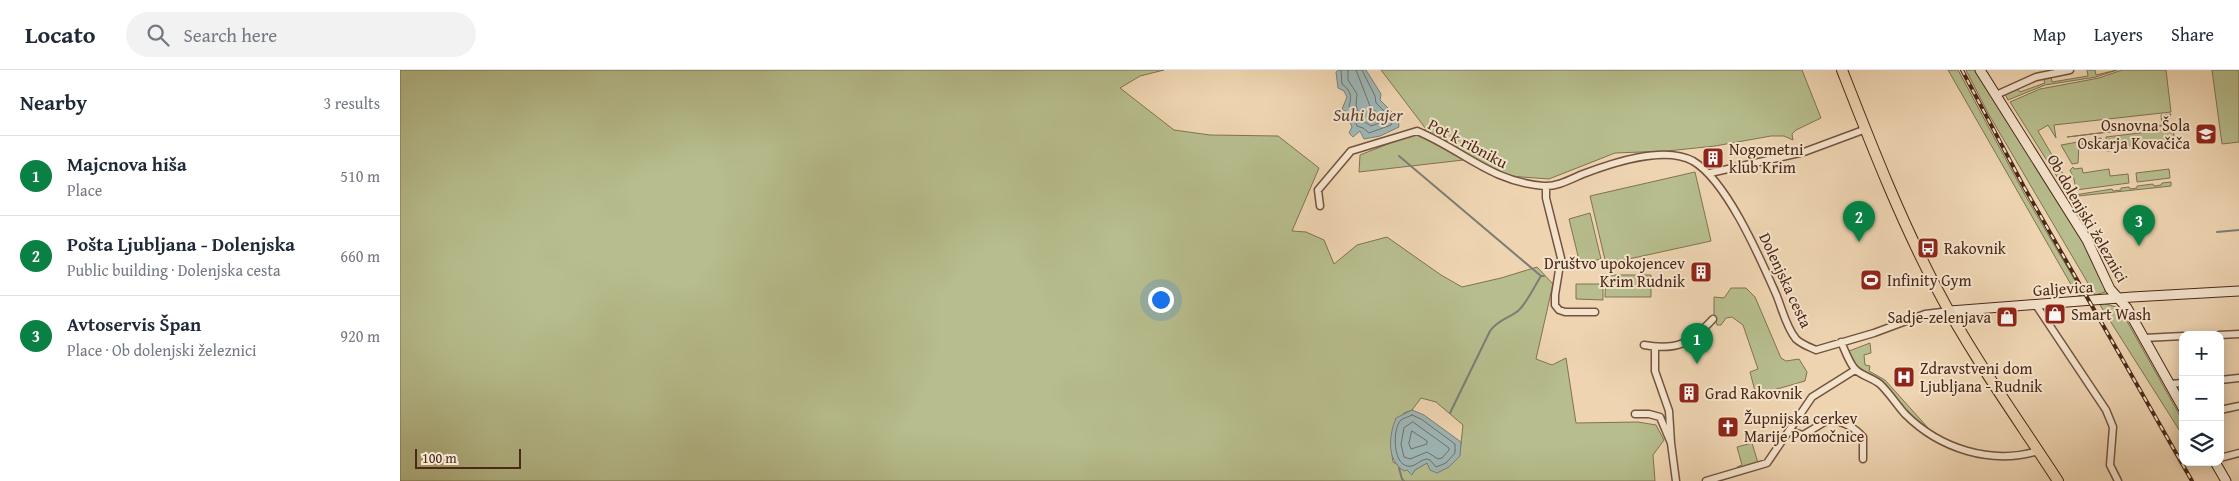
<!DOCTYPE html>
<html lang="en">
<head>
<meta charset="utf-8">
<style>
	:root { --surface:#fff; --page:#f2f2f3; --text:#1f2937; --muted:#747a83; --line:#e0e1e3; --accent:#0b8043 }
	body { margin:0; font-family:"Gentium Book Plus",serif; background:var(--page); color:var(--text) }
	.controls { position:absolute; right:15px; bottom:15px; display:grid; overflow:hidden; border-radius:10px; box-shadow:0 2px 12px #0003 }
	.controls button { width:45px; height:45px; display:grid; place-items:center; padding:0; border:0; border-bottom:1px solid var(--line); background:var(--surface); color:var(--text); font:25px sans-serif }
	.scale { position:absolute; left:15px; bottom:12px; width:106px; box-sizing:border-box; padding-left:5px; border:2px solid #4b2817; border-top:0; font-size:14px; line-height:18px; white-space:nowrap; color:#4b2817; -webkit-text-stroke:4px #f4e3cc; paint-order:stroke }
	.you { position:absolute; left:760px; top:229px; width:18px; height:18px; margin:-12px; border:4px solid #fff; border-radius:50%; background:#1a73e8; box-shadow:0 0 0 8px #1a73e833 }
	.badge { display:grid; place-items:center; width:32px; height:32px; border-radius:50%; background:var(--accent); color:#fff; font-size:16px; font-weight:700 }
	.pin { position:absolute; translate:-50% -41px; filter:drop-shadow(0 1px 2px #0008) }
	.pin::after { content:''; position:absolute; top:26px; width:18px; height:15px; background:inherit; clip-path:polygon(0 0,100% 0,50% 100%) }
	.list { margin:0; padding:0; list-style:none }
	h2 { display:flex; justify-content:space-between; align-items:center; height:65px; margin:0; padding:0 20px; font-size:21px }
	h2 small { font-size:16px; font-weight:400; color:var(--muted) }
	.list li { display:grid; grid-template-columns:32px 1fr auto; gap:15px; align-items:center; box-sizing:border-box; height:80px; padding:0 20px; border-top:1px solid var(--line) }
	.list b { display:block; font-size:19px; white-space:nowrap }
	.list p { margin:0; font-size:16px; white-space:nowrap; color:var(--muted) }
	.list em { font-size:16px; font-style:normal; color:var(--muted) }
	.icon { flex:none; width:28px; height:28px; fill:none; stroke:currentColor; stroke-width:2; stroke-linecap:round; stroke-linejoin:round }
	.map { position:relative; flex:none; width:1839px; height:411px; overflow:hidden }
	header { display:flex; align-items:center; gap:30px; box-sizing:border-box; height:70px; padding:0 25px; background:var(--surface); border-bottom:1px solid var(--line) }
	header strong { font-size:24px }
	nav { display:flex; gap:28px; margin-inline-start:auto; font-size:18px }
	.search { width:350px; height:45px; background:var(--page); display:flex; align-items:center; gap:12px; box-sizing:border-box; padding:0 18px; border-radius:28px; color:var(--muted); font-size:19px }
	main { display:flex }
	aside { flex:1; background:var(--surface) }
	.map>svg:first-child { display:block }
	.green { fill:#b7bd8d; stroke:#817252; fill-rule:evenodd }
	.water { fill:#9db6b6; stroke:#7c7d76 }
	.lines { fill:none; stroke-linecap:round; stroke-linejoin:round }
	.shore { stroke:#746f66; stroke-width:1 }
	.stream { stroke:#7c7d76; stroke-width:2 }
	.street-casing { stroke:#74533e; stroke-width:9 }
	.secondary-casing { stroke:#4b2817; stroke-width:11 }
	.primary-casing { stroke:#4b2817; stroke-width:12 }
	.street { stroke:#f4e3cc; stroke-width:6 }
	.secondary { stroke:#f4e3cc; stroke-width:9 }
	.primary { stroke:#eed4b1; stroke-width:10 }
	.rail-casing { stroke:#4b2817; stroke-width:4 }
	.rail { stroke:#f4e3cc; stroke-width:2; stroke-dasharray:5.5; stroke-linecap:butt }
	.labels { text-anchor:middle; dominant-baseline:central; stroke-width:4; stroke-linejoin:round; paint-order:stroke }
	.poi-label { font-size:16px; fill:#4b2817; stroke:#f4e3cc; text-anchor:start }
	.street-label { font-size:16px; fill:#4b2817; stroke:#f4e3cc }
	.water-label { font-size:18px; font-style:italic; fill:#5b4437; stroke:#f4e3cc }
</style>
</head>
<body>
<header>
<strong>Locato</strong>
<div class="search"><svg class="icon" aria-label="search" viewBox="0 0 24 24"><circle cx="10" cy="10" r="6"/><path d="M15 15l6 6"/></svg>Search here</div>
<nav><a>Map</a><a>Layers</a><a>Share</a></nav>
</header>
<main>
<aside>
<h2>Nearby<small>3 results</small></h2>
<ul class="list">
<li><span class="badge">1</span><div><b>Majcnova hiša</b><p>Place</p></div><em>510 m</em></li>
<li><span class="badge">2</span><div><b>Pošta Ljubljana - Dolenjska</b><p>Public building · Dolenjska cesta</p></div><em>660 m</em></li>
<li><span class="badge">3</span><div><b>Avtoservis Špan</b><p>Place · Ob dolenjski železnici</p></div><em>920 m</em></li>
</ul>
</aside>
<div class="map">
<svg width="1839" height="411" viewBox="0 0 1839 411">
	<rect width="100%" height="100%" fill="#eed4b1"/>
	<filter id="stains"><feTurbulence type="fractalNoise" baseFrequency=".004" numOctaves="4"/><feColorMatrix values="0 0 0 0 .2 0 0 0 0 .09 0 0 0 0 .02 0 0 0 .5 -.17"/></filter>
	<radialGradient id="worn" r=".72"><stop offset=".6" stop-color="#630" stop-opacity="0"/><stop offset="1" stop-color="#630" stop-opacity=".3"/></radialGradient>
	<!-- green -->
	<path class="green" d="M0 0H764L740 6 720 18 774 60 810 65 878 66 919 98 892 161 906 162 924 170 934 194 957 175 987 167 1041 205 1062 217 1101 208 1137 197 1153 214 1136 289 1152 295 1166 288 1176 353 1238 352 1256 355 1264 370 1253 385 1255 411H0ZM1021 328 1036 332 1063 355 1060 383 1049 397 1027 393 1015 400H1007L993 392C989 368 993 365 1004 343L1012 340Z
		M981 0H1402L1421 48 1396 60 1392 64 1393 70 1384 66H1371L1315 76 1267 81 1215 83 1149 109 1108 106 1072 89 959 102 960 85 1026 59Z
		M1548 0H1558L1625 125 1684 226 1677 225Z
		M1566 0H1576L1683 171 1705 217V222L1695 225 1588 43Z
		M1687 0H1695L1696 5 1717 0 1696 7 1645 15 1608 30 1605 24 1617 18 1620 22 1645 13 1643 8 1651 6 1652 12 1688 6Z
		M1722 0H1766L1771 42 1654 55 1656 68 1648 55 1638 61 1666 109 1665 114 1663 116 1610 32 1640 19 1699 8Z
		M1812 0H1839V72L1822 74Z
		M1771 44 1767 53 1762 56 1667 67 1762 55 1761 45Z
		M1773 59 1775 73 1707 81 1706 67Z
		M1701 68 1702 72 1679 75 1678 93 1672 94 1661 75Z
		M1673 97 1674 99 1682 98 1683 103 1709 99 1710 106 1728 104 1729 113 1676 120 1674 109 1670 100Z
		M1769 99 1770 108 1737 112 1736 103Z
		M1295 102 1311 171 1206 194 1190 126Z
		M1771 112V116L1669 127 1668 126 1712 119 1713 121 1721 120V118L1729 117 1730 119 1737 118V116L1753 114 1754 116 1761 115 1762 113Z
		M1190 143 1201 189 1180 194 1169 149Z
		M1206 205H1251V227H1205Z
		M1176 214H1203V230L1176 229Z
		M1331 218H1346L1355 227 1381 288 1386 291 1399 289 1407 302 1405 311 1356 325 1350 302 1358 299 1343 255 1332 247 1326 248 1321 255H1317L1314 244V227L1324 228Z
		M1705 234C1723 238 1721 240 1728 253L1783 351V366L1700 235Z
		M1470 273 1471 283 1464 285 1465 295 1470 296 1469 301 1485 310 1529 359 1508 343 1479 310 1457 296 1449 281Z
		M1352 373 1358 393 1338 398 1337 397 1342 395 1337 377Z"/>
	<!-- water -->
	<path class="water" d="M938 0H966L981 24 980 30 998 48 999 57 980 66 964 69 960 61 953 67 949 63 952 57 950 52 945 50 948 43 942 39 947 27 944 21 938 18 936 2Z
		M1012 340 1024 345 1061 372 1060 386 1049 397 1037 403 1030 400 1027 393 1015 400 1012 405 1007 400 1004 401C986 390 989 365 996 348Z"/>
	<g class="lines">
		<!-- shore -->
		<path class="shore" d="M941 0 942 14C951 21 952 26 949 36 953 42 954 49 957 56L963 58 969 63 991 55 993 50 976 33 975 26 962 0
			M948 0V10L957 24 956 35 959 46 962 50 971 56 982 52 983 49 970 36 956 0
			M1012 345 1021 349 1055 374V383L1046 393 1036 397 1030 390 1026 389C1021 390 1016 395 1012 396 992 400 992 358 1001 350 1004 348 1008 347 1012 345Z
			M1013 352 1049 378V380L1042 388 1038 389 1027 382 1010 389 1004 387 1001 374 1004 358Z
			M1012 361 1027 371V374L1011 379 1009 374Z"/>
		<!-- stream -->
		<path class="stream" d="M999 86 1141 206
			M1817 162 1839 160
			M1050 343 1090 261C1100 248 1109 249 1119 240 1128 231 1134 217 1141 206H1144
			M999 398 1002 409 1004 411"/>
		<!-- street casing -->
		<g class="street-casing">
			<path id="street" d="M1596 25 1636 7 1670 0
				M1310 103 1404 82 1466 59
				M1146 117V128L1161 188 1155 225V235L1159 240 1165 242H1195
				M920 136 918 120 951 81 1017 61C1063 80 1091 112 1144 116 1157 117 1171 109 1183 104 1212 93 1264 75 1293 91 1327 111 1360 188 1376 224 1382 238 1386 257 1396 269 1401 274 1409 277 1416 280L1474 263 1525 244 1550 241
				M1636 235 1706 340 1713 357 1710 395 1718 411
				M1819 265 1839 264
				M1744 268 1783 266
				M1441 272C1445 280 1449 293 1455 299 1461 306 1474 308 1481 315 1490 324 1497 335 1505 344 1540 379 1591 395 1638 381
				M1244 275C1277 281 1291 273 1313 249
				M1820 310 1839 308
				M1769 314 1783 313
				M1820 340 1839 336
				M1235 344H1249L1260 347 1271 373 1269 341 1255 301V277
				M1390 361 1403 365 1428 350C1441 350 1454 357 1463 367V389
				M1271 373 1276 411
				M1820 388 1839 383
				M1306 411 1367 393 1412 327 1455 300"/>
		</g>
		<!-- secondary casing -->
		<g class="secondary-casing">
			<path id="secondary" d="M1580 0 1687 170 1710 219 1727 238 1783 338
				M1550 241 1732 227 1839 221
				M1815 392 1826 411"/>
		</g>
		<!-- primary casing -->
		<g class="primary-casing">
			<path id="primary" d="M1442 0C1471 74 1500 149 1537 219 1572 286 1617 348 1658 411"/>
		</g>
		<!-- street -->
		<use href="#street" class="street"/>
		<!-- secondary -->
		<use href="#secondary" class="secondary"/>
		<!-- primary -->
		<use href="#primary" class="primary"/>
		<!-- rail casing -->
		<g class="rail-casing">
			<path id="rail" d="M1562 0 1624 117 1792 411"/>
		</g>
		<!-- rail -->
		<use href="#rail" class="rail"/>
	</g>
	<!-- icons -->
	<defs>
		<g id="school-square" transform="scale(1.125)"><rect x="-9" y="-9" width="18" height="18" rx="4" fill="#8f2418" stroke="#f4e3cc"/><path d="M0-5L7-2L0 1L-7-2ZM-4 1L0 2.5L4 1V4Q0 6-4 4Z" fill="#fff"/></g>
		<g id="building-square" transform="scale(1.125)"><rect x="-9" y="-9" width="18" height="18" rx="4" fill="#8f2418" stroke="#f4e3cc"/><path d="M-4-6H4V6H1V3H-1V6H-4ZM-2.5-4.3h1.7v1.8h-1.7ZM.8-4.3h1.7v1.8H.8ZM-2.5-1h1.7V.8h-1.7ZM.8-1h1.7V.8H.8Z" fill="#fff"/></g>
		<g id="bus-square" transform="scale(1.125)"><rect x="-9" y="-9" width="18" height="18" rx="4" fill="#8f2418" stroke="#f4e3cc"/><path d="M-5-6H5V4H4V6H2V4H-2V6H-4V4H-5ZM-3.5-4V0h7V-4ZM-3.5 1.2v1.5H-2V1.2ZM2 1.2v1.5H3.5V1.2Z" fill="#fff"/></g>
		<g id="stadium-square" transform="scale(1.125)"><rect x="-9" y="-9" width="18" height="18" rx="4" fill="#8f2418" stroke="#f4e3cc"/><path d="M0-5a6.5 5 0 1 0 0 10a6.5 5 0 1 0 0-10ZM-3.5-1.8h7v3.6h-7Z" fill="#fff"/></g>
		<g id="shop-square" transform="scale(1.125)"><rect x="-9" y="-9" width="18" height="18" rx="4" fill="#8f2418" stroke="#f4e3cc"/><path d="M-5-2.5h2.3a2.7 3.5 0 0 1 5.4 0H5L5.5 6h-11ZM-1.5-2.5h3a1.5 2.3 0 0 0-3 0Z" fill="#fff"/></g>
		<g id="hospital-square" transform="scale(1.125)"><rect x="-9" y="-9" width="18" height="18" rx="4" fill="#8f2418" stroke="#f4e3cc"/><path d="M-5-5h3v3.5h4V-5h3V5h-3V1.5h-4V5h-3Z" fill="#fff"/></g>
		<g id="church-square" transform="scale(1.125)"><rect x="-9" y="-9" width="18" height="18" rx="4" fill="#8f2418" stroke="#f4e3cc"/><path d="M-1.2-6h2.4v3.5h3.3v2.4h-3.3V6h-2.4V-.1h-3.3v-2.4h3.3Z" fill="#fff"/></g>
	</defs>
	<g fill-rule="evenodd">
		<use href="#school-square" x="1806" y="64"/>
		<use href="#building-square" x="1313" y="88"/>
		<use href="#bus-square" x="1528" y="178"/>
		<use href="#building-square" x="1301" y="202"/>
		<use href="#stadium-square" x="1471" y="210"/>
		<use href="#shop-square" x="1655" y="244"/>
		<use href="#shop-square" x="1607" y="247"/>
		<use href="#hospital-square" x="1504" y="307"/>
		<use href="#building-square" x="1289" y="323"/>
		<use href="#church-square" x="1328" y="357"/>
	</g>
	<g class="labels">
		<!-- poi labels -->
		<g class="poi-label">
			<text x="1790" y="55" text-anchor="end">Osnovna Šola<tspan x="1790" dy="18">Oskarja Kovačiča</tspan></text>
			<text x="1329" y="79">Nogometni<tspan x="1329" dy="18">klub Krim</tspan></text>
			<text x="1544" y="178">Rakovnik</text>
			<text x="1285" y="193" text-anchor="end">Društvo upokojencev<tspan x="1285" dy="18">Krim Rudnik</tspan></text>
			<text x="1487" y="210">Infinity Gym</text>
			<text x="1671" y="244">Smart Wash</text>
			<text x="1591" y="247" text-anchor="end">Sadje-zelenjava</text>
			<text x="1520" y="298">Zdravstveni dom<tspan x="1520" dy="18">Ljubljana - Rudnik</tspan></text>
			<text x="1305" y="323">Grad Rakovnik</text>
			<text x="1344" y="348">Župnijska cerkev<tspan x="1344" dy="18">Marije Pomočnice</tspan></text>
		</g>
		<!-- street labels -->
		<g class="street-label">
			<text transform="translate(1068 73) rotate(28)">Pot k ribniku</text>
			<text transform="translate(1688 148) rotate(60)">Ob dolenjski železnici</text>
			<text transform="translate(1386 210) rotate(65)">Dolenjska cesta</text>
			<text transform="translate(1663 218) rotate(-4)">Galjevica</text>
		</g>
		<!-- water labels -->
		<g class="water-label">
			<text x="968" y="44">Suhi bajer</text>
		</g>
	</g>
	<rect width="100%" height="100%" filter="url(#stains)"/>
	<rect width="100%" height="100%" fill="url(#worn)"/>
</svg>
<div class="controls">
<button>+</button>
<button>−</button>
<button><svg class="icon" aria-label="layers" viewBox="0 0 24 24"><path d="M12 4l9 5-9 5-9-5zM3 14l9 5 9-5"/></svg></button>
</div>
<div class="scale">100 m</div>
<div class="you"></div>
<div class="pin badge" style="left:1297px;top:294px">1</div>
<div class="pin badge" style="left:1459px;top:172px">2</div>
<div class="pin badge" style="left:1739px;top:176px">3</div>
</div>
</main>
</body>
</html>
